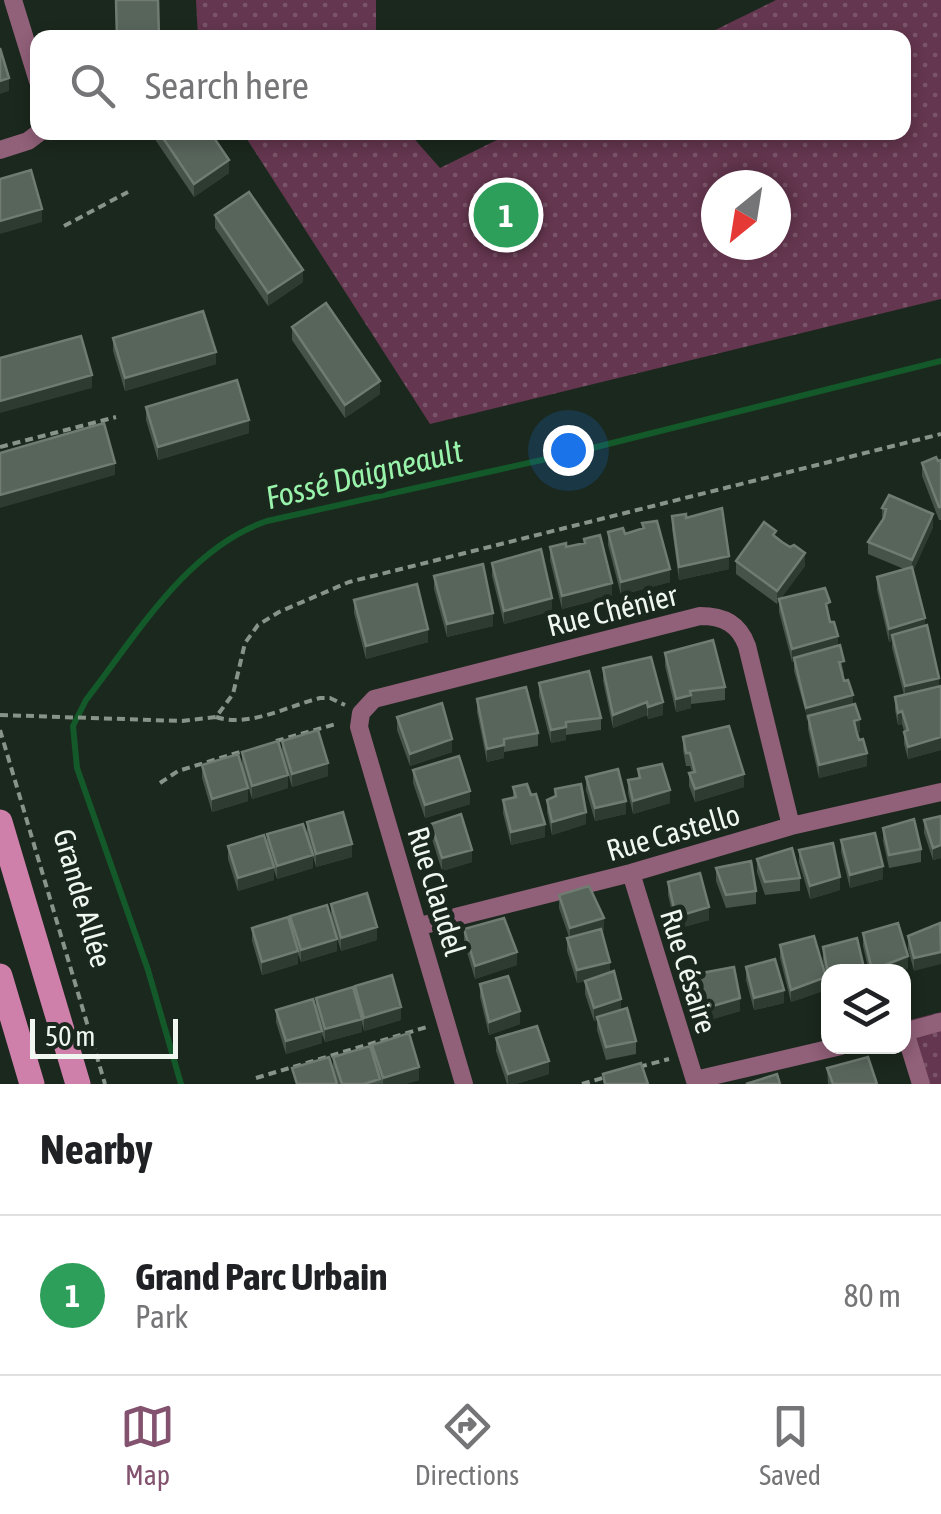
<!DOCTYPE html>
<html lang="en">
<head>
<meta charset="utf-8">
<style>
	:root { --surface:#fff; --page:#f6f6f6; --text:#202124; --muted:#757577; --line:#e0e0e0; --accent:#82526e }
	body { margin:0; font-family:"Asap Condensed",sans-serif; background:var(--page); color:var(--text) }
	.controls { position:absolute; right:30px; bottom:30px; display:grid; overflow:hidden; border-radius:20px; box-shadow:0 5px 15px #0003 }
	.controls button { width:90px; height:90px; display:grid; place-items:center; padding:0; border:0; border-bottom:2px solid var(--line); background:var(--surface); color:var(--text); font:50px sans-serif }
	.compass { position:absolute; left:701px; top:170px; width:90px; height:90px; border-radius:50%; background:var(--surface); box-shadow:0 5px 15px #0003; rotate:210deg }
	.scale { position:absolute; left:30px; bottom:25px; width:148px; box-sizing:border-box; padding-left:10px; border:5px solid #eff7f0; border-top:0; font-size:28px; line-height:35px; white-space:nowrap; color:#eff7f0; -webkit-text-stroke:8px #1b281d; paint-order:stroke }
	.you { position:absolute; left:568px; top:450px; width:35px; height:35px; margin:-25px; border:8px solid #fff; border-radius:50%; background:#1a73e8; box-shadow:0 0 0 15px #1a73e833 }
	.badge { display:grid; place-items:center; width:65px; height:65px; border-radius:50%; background:var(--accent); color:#fff; font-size:32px; font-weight:700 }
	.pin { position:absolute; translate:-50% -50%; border:5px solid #fff; box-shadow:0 2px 10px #0006 }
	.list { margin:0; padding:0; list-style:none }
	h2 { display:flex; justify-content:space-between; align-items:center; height:130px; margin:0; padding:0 40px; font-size:42px }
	h2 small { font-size:32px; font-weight:400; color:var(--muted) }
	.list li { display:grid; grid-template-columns:65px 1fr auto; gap:30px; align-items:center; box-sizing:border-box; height:160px; padding:0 40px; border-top:2px solid var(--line) }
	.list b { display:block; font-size:38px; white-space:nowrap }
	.list p { margin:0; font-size:32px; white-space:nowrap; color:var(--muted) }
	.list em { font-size:32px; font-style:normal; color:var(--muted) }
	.icon { flex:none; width:55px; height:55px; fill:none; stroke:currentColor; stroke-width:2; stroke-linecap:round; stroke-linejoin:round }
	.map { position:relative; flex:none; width:941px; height:1084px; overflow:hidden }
	.search { position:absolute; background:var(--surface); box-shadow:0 5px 15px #0003; left:30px; right:30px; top:30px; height:110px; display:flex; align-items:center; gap:25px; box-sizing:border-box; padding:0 35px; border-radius:20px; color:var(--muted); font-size:38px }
	.sheet { height:290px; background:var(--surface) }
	nav { display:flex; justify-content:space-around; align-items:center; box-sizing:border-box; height:140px; border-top:2px solid var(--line); background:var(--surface); font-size:28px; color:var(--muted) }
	nav a { display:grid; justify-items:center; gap:5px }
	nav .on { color:var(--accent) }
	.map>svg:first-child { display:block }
	.grass { fill:url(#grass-dots); fill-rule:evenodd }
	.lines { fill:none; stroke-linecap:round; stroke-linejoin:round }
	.stream { stroke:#135929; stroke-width:6 }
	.path { stroke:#88938a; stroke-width:4; stroke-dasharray:8 5; stroke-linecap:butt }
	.minor { stroke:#916079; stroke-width:18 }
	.secondary { stroke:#cf80aa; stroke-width:25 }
	.wall { fill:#465349 }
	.shaded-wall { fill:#2d3b30 }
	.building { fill:#58655b; stroke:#707c72; stroke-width:2.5 }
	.labels { text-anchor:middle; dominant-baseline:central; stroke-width:10; stroke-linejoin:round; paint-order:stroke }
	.street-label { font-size:30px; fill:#eff7f0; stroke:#1b281d }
	.water-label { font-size:32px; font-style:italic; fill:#99f3ab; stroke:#1b281d }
</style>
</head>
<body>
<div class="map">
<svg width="941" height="1084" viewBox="0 0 941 1084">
	<defs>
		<pattern id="grass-dots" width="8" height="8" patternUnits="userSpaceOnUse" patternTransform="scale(2.5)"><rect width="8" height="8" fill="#64364f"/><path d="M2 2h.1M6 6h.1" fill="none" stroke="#7a5469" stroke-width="1.8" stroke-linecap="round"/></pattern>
	</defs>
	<rect width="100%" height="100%" fill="#1b281d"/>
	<!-- grass -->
	<path class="grass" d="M196 0H376V37H198Z
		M776 0H941V299L430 424 243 133H409L440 168 511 133 904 132V38L701 37ZM776 185V245H716V185Z
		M941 1012V1084H930L910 1020Z"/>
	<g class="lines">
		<!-- stream -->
		<path class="stream" d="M181 1084 148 970 77 768 73 726 86 700C136 636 187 548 267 521L560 456 941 361"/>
		<!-- path -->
		<path class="path" d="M64 226 128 192
			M0 447 116 417
			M0 715 182 721 216 717 233 694 245 643 258 625 279 612 349 582 941 434
			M216 717C248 728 288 706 320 698H330L345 705
			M0 730 105 1084
			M276 741 336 724
			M160 783 178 771 243 751
			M639 1067 669 1059
			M256 1078 427 1027
			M582 1084 606 1077"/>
		<!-- minor -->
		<path class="minor" d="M13 0 38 81
			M0 150 28 141 40 132
			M631 873 696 1084
			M420 926 631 873 791 826 941 792
			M904 1032 941 1022
			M905 1032 921 1084
			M695 1080 841 1046
			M464 1084 359 727 361 713 374 699 700 616C724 616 739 624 747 646L791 826"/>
		<!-- secondary -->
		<path class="secondary" d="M0 822 78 1084
			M0 976 32 1084"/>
	</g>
	<!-- wall -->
	<path class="wall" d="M150 132H210L229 173 194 197Z
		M215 215 303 282 268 306 215 228Z
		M292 327 380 394 345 418 292 340Z
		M113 338 216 364 125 391 113 351Z
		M146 407 249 433 158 460 146 420Z
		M941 460V520H939L922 476V463Z
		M882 508 933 527 913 571 939 686H941V750L908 759 904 744V731L902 724 898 725 895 710V697L904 695 892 648V641L889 642 877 590V577L904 569 868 554V542L882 521Z
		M672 516 686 518 729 569 679 580 672 529Z
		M642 523 670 582 621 595 608 545V532L625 534 642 529Z
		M776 537 805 566 781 598 830 615 828 616 838 646 844 674H842L853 704 860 732 857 733 867 766 819 778 808 729V720L794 671V661L792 662 779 612V601L777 604 736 574V561Z
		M584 539 612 596 562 609 550 560V547H566L584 543Z
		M492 563 552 611 504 624 492 576Z
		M434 576 493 626 447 637 434 589Z
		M354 600 428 642 366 659 354 613Z
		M665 653 725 687V700L691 704V708L676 712 665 666Z
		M603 668 663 715 648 719 647 715 613 728 603 681Z
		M539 683 601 718V730L566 735V740L551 743 539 696Z
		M477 699 538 733V746L504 752V758L487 762 477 712Z
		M397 717 452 752 410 766 397 730Z
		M683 737 744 787 695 802 689 786V773L692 772 690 766H686L683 750Z
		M282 741 328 776 292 787 282 753Z
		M242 752 288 788 252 799 242 765Z
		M202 765 248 801 212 812 202 778Z
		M638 769 670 803 633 814 628 793V780L638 778Z
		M413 770 470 804 425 818 413 783Z
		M586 777 626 814 595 821 586 790Z
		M513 787 545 837 511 845 503 813V800L513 798Z
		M555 789 586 824 552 835 547 812V800L555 796Z
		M941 816V858L933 860 924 833V820Z
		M307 822 352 857 316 867 313 856V868L277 879 274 870V880L238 891 228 859V846L267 845V834L307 835Z
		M431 824 472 862 442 871 431 836Z
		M883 828 921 849V862L889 868 883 841Z
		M841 840 883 879 850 888 841 852Z
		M799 850 840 890 810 899 799 862Z
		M757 859 800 878V891L765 895 757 872Z
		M716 868 756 891V904L726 908 716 881Z
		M668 882 709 920 676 929 668 895Z
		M559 895 604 931H602L610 972 621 1010 636 1041V1054L606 1060 597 1030V1020L594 1021 585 994V981L577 983 567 951V938L569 937 559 908Z
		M331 904 377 940 341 951 331 917Z
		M290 916 337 951 301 962 298 954V964L262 975 252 941V928L290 926Z
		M940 923 914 971 908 949V936Z
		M464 929 517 965 475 979 464 942Z
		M863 933 908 968 900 972H869L863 946Z
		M780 945 826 990 791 1002 780 958Z
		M823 947 864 972H828V986L823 960Z
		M746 967 784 1003 754 1010 746 980Z
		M696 974 740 1011 706 1021 696 987Z
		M480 984 520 1024 489 1035 480 997Z
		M355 986 401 1020 364 1031 362 1023V1032L325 1042 322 1034V1043L286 1054 276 1022V1010L316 1007V998L355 995Z
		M496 1038 549 1074 516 1084H507L496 1051Z
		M372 1045 419 1080 405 1084H381L380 1083V1084H338L333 1070V1057L372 1053Z
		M827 1068 877 1084H828Z"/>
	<!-- shaded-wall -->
	<path class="shaded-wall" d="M9 78V91L0 94V81Z
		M229 160V173L194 197V184Z
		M42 209V222L0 234V221Z
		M303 270V282L268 306V293Z
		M216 352V364L125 391V378Z
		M92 375V388L0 413V401Z
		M380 381V394L345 418V405Z
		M249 420V433L158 460V447Z
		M115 463V475L0 508V495Z
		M933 514V527L912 573V560Z
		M805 553V566L777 604V591Z
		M729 556V569L679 580V567Z
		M670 569V582L621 595V582Z
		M612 583V596L562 609V596Z
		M552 598V611L504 624V611Z
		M493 613V626L447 637V624Z
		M925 618V631L892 635V641L889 642V629Z
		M428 629V642L366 659V646Z
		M838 636V649L792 662V649Z
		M939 678V691L905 699V686Z
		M691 695V708L676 712V699Z
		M853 695V708L808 716 806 721V708Z
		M647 702V715L613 728V715Z
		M663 702V715L648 719V707Z
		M902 711V724L898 725V713Z
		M860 719V732L854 734V721Z
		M566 727V740L551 743V730Z
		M941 737V750L908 759V747Z
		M452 739V752L410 766V754Z
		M504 745V758L487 762V749Z
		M867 753V766L819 778V765Z
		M328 763V776L292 787V774Z
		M744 774V787L695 802V789Z
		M288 775V788L252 799V786Z
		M248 788V801L212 812V799Z
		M670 790V803L633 814V801Z
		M470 791V804L425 818V805Z
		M626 801V814L595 821V808Z
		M586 812V824L552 835V822Z
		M545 824V837L511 845V832Z
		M352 844V857L316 867V854Z
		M941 845V858L933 860V848Z
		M472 850V862L442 871V858Z
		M313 855V868L277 879V866Z
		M883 866V879L850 888V875Z
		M274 867V880L238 891V878Z
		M840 877V890L810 899V886Z
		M709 907V920L676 929V917Z
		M604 918V931L570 941V928Z
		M377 927V940L341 951V938Z
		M337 939V951L301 962V950Z
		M298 951V964L262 975V962Z
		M517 952V965L475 979V966Z
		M941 952V964L914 971V958Z
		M908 956V968L900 972H872Z
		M610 962V975L577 983V970Z
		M826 977V990L791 1002V990Z
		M784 990V1003L754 1010V998Z
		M740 998V1011L706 1021V1008Z
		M621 999V1012L594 1021V1008Z
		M401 1007V1020L364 1031V1018Z
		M520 1011V1024L489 1035V1022Z
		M362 1019V1032L325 1042V1029Z
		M322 1031V1043L286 1054V1041Z
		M549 1061V1074L516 1084H508V1074Z
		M419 1067V1080L405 1084H383V1078Z"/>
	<!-- building -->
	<path class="building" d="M116 0H158L159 38H117Z
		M0 48 9 78 0 81Z
		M159 132H210L229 160 194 184Z
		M31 170 42 209 0 221V179Z
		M249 192 303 270 268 293 215 215Z
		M326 303 380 381 345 405 292 327Z
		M203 311 216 352 125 378 113 338Z
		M81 336 92 375 0 401V358Z
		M237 380 249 420 158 447 146 407Z
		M104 423 115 463 0 495V453Z
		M936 457 938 461 941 460V507H939L922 463Z
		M889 495 933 514 912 560 868 542 884 518 886 509 882 508Z
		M722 508 729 556 679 567 672 516 686 514V518Z
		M657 521 670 569 621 582 608 532 623 528 625 534 644 528 642 523Z
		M764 522 776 531 773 535 782 542 790 547 794 545 805 553 777 591 736 561Z
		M600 535 612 583 562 596 550 547 566 543V547L585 543 584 539Z
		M541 549 552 598 504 611 492 563Z
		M483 564 493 613 447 624 434 576Z
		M912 567 925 618 889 629 877 577Z
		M417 584 428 629 366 646 354 600Z
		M825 588 830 602 826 604 830 622H834L838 636 792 649 779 599Z
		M927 625 939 678 905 686 892 635Z
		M713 640 725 687 690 691 691 695 676 699 665 653Z
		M840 645 844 661 839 662 844 681 848 680 853 695 806 708 794 658Z
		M651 657 663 702 648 707 647 702 613 715 603 668Z
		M589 671 601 718 566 722V727L551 730 539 683Z
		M941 686V737L908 747 904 732 908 730 902 711 898 713 895 697Z
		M526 687 538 733 504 739V745L487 749 477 699Z
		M442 703 452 739 410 754 397 717Z
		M855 704 860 719 854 721 856 730 859 740 863 739 867 753 819 765 808 716Z
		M729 726 744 774 695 789 689 773 695 772 690 753H686L683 737Z
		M318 730 328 763 292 774 282 741Z
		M278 741 288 775 252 786 242 752Z
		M238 754 248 788 212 799 202 765Z
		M459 756 470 791 425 805 413 770Z
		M662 764 670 790 633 801 628 780 640 778 638 769Z
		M618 769 626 801 595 808 586 777Z
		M527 784 531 795 536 794 545 824 511 832 503 800 516 797 513 787Z
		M581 784 586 812 552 822 547 800 556 796 555 789Z
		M343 812 352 844 316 854 307 822Z
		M461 814 472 850 442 858 431 824Z
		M941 816V845L933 848 924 820Z
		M914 819 921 849 889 855 883 828Z
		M303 824 313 855 277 866 267 834Z
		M875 833 883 866 850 875 841 840Z
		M264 835 274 867 238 878 228 846Z
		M833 843 840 877 810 886 799 850Z
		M792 848 800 878 765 882 757 859Z
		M751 861 756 891 726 895 716 868Z
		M700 873 709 907 676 917 668 882Z
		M589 886 604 918 570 928 559 895Z
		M367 893 377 927 341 938 331 904Z
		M327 905 337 939 301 950 290 916Z
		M288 917 298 951 262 962 252 928Z
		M504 918 517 952 475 966 464 929Z
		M898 923 908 956 872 970 863 933Z
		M940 923 941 952 914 958 908 936Z
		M601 929 610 962 577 970 567 938Z
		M814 936 826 977 791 990 780 945Z
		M857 938 864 968 853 972H828V974L823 947Z
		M775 959 784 990 754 998 746 967Z
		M734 967 740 998 706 1008 696 974Z
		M614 971 621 999 594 1008 585 981Z
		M392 975 401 1007 364 1018 355 986Z
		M508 976 520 1011 489 1022 480 984Z
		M353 987 362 1019 325 1029 316 998Z
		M313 999 322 1031 286 1041 276 1010Z
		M627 1008 636 1041 606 1047 597 1017Z
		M537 1026 549 1061 508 1074 496 1038Z
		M409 1033 419 1067 383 1078 372 1045Z
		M370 1046 380 1079 364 1084H342L333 1057Z
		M329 1057 337 1084H297L292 1068Z
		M868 1057 877 1084H833L827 1068Z
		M641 1063 648 1084H605L603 1074Z
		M777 1074 780 1084H746Z"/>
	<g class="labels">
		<!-- street labels -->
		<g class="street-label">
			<text transform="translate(612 610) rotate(-14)">Rue Chénier</text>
			<text transform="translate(673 832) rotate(-16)">Rue Castello</text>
			<text transform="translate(437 891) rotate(73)">Rue Claudel</text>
			<text transform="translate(83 898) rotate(74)">Grande Allée</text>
			<text transform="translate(689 971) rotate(73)">Rue Césaire</text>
		</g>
		<!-- water labels -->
		<g class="water-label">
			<text transform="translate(364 474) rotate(-14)">Fossé Daigneault</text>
		</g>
	</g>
</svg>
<div class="controls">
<button><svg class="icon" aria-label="layers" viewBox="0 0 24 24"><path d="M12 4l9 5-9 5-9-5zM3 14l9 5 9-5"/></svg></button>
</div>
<svg class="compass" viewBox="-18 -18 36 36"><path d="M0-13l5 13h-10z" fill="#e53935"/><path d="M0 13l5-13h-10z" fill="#757577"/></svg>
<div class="scale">50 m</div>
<div class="you"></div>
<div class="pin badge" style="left:506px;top:215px;background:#2e9e5b">1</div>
<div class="search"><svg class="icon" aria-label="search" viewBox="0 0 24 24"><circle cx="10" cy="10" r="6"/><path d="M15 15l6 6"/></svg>Search here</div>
</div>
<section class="sheet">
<h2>Nearby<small></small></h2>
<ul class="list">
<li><span class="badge" style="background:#2e9e5b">1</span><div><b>Grand Parc Urbain</b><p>Park</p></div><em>80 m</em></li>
</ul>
</section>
<nav>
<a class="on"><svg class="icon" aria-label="map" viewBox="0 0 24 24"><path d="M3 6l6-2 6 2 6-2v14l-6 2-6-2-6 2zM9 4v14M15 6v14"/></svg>Map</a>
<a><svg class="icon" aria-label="directions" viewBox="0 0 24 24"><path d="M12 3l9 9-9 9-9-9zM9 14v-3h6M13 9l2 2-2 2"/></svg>Directions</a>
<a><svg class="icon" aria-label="saved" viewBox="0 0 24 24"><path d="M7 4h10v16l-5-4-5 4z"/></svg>Saved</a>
</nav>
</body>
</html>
